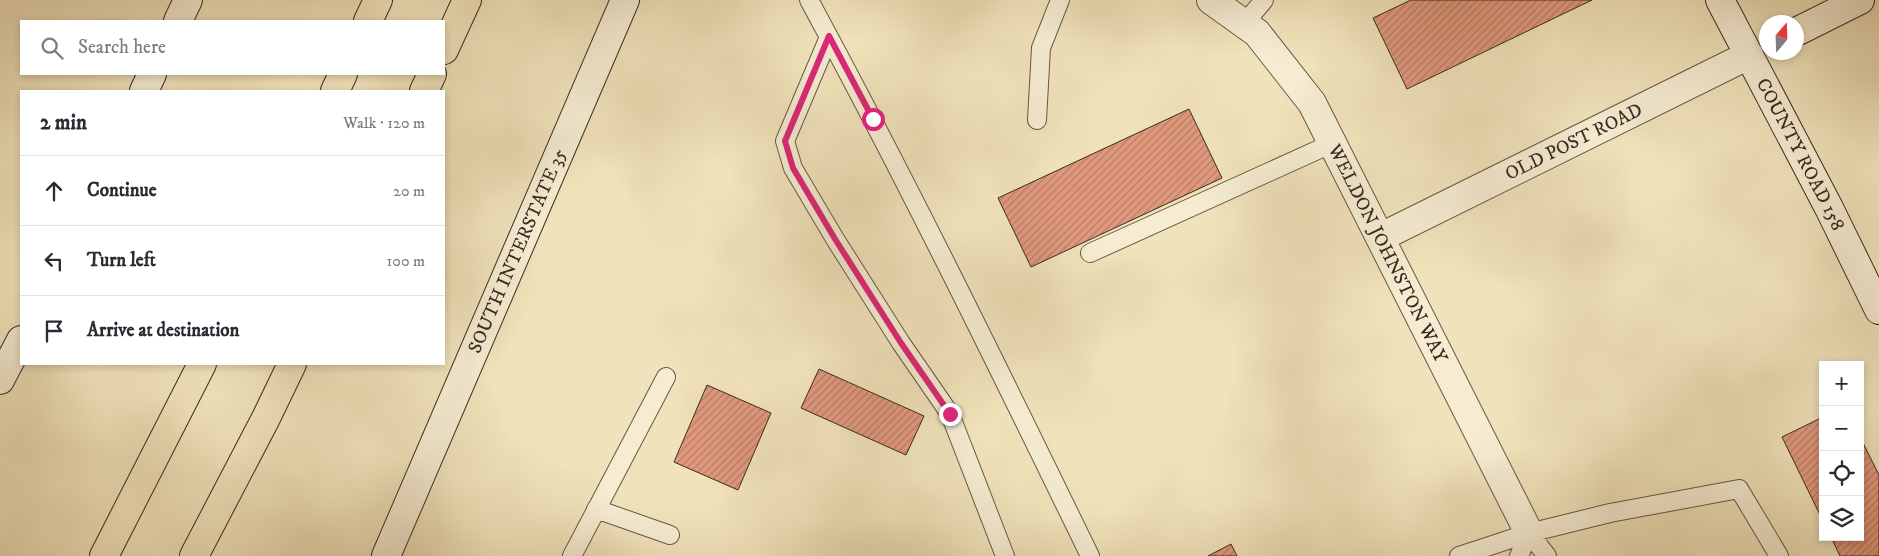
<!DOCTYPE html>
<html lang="en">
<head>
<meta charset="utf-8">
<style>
	:root { --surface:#fff; --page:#f2f2f3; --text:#2b2b33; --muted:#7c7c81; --line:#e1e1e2 }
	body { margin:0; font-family:"IM FELL DW Pica",serif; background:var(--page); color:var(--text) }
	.controls { position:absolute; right:15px; bottom:15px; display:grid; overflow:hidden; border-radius:0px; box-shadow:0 2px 8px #0003 }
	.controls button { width:45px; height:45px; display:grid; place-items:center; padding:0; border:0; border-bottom:1px solid var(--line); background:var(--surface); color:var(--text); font:25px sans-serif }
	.compass { position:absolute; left:1759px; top:15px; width:45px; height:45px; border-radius:50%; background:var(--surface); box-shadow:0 2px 8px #0003; rotate:19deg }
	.stop { position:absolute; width:15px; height:15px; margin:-11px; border:4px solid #db2777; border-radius:50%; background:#fff }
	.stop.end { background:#db2777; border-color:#fff; box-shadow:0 1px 5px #0008 }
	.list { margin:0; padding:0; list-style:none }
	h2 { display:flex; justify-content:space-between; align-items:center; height:65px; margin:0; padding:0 20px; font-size:21px }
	h2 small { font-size:16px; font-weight:400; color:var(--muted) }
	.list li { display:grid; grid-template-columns:32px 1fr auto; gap:15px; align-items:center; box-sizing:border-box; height:70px; padding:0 20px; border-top:1px solid var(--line) }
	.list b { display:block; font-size:19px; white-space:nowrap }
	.list em { font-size:16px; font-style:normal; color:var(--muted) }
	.icon { flex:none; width:28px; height:28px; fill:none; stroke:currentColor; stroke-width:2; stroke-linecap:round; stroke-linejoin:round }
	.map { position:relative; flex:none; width:1879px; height:556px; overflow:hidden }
	.search { position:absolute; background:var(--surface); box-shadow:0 2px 8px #0003; left:20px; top:20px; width:425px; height:55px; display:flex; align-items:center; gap:12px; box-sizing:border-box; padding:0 18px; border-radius:0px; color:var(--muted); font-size:19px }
	.panel { position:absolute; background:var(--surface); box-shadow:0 2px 8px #0003; left:20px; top:90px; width:425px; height:275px; border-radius:0px }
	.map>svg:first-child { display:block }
	.building { fill:url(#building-hatch); stroke:#392a20 }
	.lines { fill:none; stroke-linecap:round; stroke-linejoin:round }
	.lane-casing { stroke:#675846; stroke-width:20 }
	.street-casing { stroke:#675846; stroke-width:30 }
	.secondary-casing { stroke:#392a20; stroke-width:30 }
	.highway-casing { stroke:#392a20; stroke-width:30 }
	.lane { stroke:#f5ecd2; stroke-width:18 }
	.street { stroke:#f5ecd2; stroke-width:28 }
	.secondary { stroke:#f5ecd2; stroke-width:28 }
	.highway { stroke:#f0e2ba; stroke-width:28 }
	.route { stroke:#db2777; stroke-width:6 }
	.labels { text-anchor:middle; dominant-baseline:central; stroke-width:4; stroke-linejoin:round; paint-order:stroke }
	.street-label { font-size:19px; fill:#392a20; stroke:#f5ecd2 }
</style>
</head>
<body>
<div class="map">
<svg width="1879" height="556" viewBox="0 0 1879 556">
	<defs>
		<pattern id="building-hatch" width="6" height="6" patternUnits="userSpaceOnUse" patternTransform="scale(1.25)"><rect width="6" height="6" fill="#e1997d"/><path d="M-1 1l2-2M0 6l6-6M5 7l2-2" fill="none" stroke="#b77d66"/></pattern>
	</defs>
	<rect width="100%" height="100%" fill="#f0e2ba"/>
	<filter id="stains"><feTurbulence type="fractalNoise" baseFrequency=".004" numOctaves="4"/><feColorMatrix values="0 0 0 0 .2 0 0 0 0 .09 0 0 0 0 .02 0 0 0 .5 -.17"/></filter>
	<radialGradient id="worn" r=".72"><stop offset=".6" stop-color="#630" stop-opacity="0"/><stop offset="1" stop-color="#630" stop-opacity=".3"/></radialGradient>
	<!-- building -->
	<path class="building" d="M1411 0H1592L1407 89 1373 18Z
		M1189 109 1222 178 1031 267 998 198Z
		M819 369 924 416 906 455 801 408Z
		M707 385 771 413 738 490 674 462Z
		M1823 417V521L1782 437Z
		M1860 437 1879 475V556H1840L1831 537H1860Z
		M1231 544 1237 556H1208Z"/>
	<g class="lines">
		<!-- lane casing -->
		<g class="lane-casing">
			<path id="lane" d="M809 0C908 183 999 369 1090 556
				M1244 24 1264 0
				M829 37 785 141 793 168 835 239 901 343 950 414 1005 556
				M1037 120 1041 48 1060 0
				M1090 253 1333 143
				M596 509 670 535
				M1529 533 1547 556
				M572 556 666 377
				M1459 556 1529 533 1610 513 1739 489 1779 556
				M1519 556 1529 533"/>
		</g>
		<!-- street casing -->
		<g class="street-casing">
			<g id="street">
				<path id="s1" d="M1211 0 1257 33 1312 103 1529 533"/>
				<path id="s2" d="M1381 237 1749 55"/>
			</g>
		</g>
		<!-- secondary casing -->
		<g class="secondary-casing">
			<g id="secondary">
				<path id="s3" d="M1720 0 1829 208 1879 310"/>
				<path d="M178 21 188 0"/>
				<path d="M1796 32 1860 0"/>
				<path d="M144 91 152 74"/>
				<path d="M0 380 21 340"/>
				<path id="s4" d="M386 556 625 0"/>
			</g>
		</g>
		<!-- highway casing -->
		<g class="highway-casing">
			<path id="highway" d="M368 21 378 0
				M444 50 467 0
				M335 91 343 74
				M424 91 432 74
				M104 556 202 364
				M194 556 266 418 292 364"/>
		</g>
		<!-- lane -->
		<use href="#lane" class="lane"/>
		<!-- street -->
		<use href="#street" class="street"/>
		<!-- secondary -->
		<use href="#secondary" class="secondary"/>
		<!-- highway -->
		<use href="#highway" class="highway"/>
	</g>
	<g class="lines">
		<!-- route -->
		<path class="route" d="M873 119 829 36 785 141 793 168 835 239 901 343 950 414"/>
	</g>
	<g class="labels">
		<!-- street labels -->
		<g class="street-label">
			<text stroke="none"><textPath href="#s2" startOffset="215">OLD POST ROAD</textPath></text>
			<text stroke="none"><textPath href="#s3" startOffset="174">COUNTY ROAD 158</textPath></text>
			<text stroke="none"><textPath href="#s4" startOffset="332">SOUTH INTERSTATE 35</textPath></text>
			<text stroke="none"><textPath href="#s1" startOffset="314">WELDON JOHNSTON WAY</textPath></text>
		</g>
	</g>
	<rect width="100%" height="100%" filter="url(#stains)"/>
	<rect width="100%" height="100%" fill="url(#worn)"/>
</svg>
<div class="controls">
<button>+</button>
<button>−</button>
<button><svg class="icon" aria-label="locate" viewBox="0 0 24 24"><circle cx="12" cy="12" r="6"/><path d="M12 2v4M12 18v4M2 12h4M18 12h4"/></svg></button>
<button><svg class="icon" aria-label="layers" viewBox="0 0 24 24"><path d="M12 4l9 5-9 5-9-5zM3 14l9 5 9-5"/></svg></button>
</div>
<svg class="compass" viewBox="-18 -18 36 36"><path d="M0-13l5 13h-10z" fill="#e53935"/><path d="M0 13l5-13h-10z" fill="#7c7c81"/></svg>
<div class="stop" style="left:873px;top:119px"></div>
<div class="stop end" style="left:950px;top:414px"></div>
<div class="search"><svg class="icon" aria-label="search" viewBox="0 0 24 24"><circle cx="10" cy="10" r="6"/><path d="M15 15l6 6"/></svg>Search here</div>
<section class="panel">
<h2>2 min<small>Walk · 120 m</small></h2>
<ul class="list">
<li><svg class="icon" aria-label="ahead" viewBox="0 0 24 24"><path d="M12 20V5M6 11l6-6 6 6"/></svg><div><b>Continue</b></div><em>20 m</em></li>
<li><svg class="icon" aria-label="left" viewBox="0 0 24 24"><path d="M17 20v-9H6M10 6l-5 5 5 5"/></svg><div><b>Turn left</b></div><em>100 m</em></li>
<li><svg class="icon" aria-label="arrive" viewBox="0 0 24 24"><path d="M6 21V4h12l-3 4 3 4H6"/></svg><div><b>Arrive at destination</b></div></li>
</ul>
</section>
</div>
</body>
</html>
